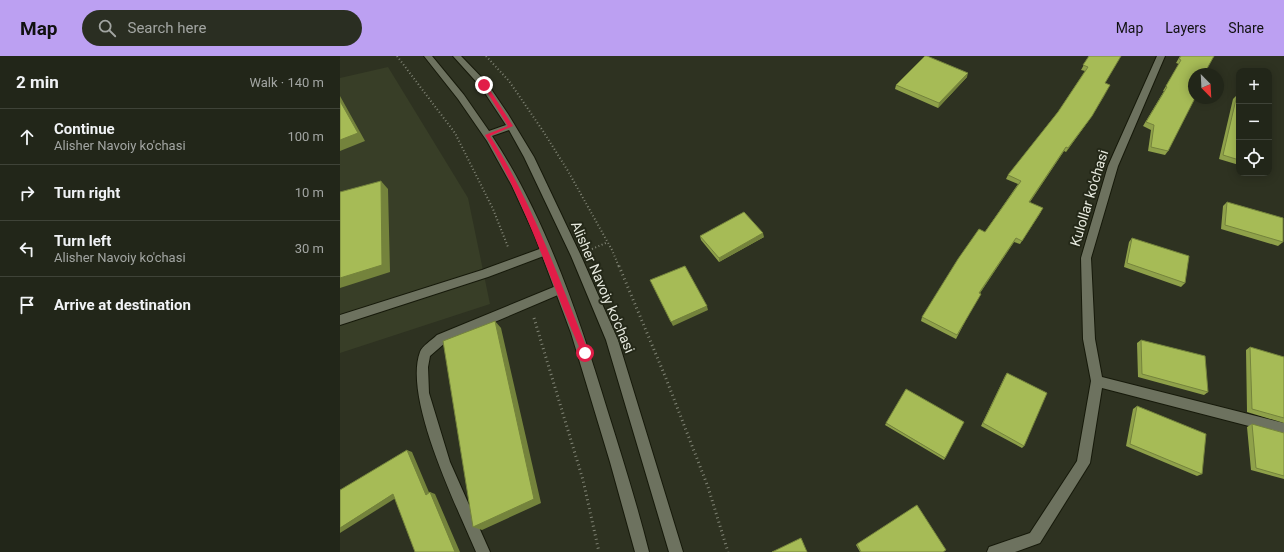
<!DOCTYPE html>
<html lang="en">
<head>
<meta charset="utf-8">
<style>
	:root { --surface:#222619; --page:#2a2e22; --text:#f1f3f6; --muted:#a2a5a2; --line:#3f4338; --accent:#bca0f2 }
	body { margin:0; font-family:Roboto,sans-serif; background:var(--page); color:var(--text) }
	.controls { position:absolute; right:12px; top:12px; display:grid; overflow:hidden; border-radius:8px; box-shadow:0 2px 10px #0003 }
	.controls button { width:36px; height:36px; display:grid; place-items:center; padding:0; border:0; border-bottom:1px solid var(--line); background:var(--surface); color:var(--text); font:20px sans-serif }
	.compass { position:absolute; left:848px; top:12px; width:36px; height:36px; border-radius:50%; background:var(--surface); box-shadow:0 2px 10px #0003; rotate:156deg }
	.stop { position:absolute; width:12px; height:12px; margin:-9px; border:3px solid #e11d48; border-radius:50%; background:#fff }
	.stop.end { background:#e11d48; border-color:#fff; box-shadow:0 1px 4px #0008 }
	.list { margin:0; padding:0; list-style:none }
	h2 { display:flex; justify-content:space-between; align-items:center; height:52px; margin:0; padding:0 16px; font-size:17px }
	h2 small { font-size:13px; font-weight:400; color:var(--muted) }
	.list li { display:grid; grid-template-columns:26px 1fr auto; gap:12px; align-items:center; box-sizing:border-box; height:56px; padding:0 16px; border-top:1px solid var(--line) }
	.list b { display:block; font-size:15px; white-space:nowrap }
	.list p { margin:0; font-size:13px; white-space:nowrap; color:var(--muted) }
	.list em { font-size:13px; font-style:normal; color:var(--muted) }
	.icon { flex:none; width:22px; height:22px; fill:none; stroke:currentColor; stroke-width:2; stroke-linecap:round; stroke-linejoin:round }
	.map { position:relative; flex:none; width:944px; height:496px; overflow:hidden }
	header { display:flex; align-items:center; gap:24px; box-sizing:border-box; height:56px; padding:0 20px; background:var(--accent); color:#111 }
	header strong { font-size:19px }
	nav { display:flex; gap:22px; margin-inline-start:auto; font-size:14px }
	.search { width:280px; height:36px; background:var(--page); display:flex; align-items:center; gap:10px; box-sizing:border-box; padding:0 14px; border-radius:22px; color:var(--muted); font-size:15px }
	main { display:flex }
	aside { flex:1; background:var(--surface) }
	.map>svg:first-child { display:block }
	.built { fill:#383e27 }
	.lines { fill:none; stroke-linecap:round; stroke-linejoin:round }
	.service-casing { stroke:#16190a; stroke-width:2 }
	.minor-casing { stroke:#16190a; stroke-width:2 }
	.secondary-casing { stroke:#16190a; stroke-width:2 }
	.path-far1 { stroke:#808475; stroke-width:2; stroke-dasharray:1 2.5; stroke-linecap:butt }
	.path { stroke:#808475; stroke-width:3; stroke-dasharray:1 3.5; stroke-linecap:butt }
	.service { fill:#6d725f; fill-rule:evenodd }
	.minor { fill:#6d725f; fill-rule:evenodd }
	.secondary { fill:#6d725f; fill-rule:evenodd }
	.wall { fill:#8fa14a }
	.shaded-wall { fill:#74833c }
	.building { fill:#a6bb56; stroke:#74833c }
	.route { fill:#e11d48 }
	.labels { text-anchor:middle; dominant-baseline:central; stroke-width:4; stroke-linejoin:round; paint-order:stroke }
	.street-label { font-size:14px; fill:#e7eadf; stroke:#242818 }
</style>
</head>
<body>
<header>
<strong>Map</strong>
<div class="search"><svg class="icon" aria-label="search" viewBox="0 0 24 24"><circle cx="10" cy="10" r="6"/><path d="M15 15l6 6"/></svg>Search here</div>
<nav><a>Map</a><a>Layers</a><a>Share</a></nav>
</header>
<main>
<aside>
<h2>2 min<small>Walk · 140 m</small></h2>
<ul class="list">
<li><svg class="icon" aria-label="ahead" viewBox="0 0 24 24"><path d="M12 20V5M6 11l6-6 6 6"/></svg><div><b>Continue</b><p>Alisher Navoiy ko'chasi</p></div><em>100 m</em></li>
<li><svg class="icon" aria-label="right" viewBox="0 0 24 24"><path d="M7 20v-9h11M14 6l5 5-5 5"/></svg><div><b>Turn right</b></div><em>10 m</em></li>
<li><svg class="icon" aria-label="left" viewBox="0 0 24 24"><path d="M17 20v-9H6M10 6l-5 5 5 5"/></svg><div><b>Turn left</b><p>Alisher Navoiy ko'chasi</p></div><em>30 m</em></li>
<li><svg class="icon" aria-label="arrive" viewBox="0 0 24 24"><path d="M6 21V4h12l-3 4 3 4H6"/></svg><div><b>Arrive at destination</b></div></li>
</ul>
</aside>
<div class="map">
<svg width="944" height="496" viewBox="0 0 944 496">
	<rect width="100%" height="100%" fill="#2e3221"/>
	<!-- built -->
	<path class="built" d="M48 11 128 142 150 248 0 297V22Z"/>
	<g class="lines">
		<!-- service casing -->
		<g class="service-casing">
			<path id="service" d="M205 191 209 192 210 195 209 198 148 221 0 269V259L142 214Z
				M221 228 225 230 226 233 225 236 105 287 90 300 88 311 89 337 110 406 150 496H136C117 451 63 342 80 296 82 290 92 284 97 279Z"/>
		</g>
		<!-- minor casing -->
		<g class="minor-casing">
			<path id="minor" d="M817 0H825L778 110 751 202 755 283 762 321 944 367V379L762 332 750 407 700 487 675 496H647L649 491 690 477 737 405 751 325 743 283 741 202 768 110Z"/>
		</g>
		<!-- secondary casing -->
		<g class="secondary-casing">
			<path id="secondary" d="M84 0H92L124 39 149 75 166 69 141 31 113 0H121L147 27 168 58 194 101 241 200 278 284 343 496H329L266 284 231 200 184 101 169 74 152 80C206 162 239 261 267 353 282 401 297 448 309 496H295L270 406 231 277 194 178 172 130 147 85 118 43Z"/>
		</g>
		<!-- path-far1 -->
		<path class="path-far1" d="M57 0 115 77 153 153 168 191
			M146 0 169 25 203 75 228 115 272 194 279 211
			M252 193 268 186"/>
		<!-- path -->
		<path class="path" d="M279 210 325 320 368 431 388 496
			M194 262 243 424 259 496"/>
		<!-- service -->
		<use href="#service" class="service"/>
		<!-- minor -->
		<use href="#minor" class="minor"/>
		<!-- secondary -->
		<use href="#secondary" class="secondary"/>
	</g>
	<!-- wall -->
	<path class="wall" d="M749 0 765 27 749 64 726 96 724 95 690 146 701 156 680 188 674 186 640 237 616 283 581 265 582 261 645 176 678 128 666 123 668 119 718 56 745 15 741 14Z
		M840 0 864 18 828 95 825 99 808 95 811 74 803 70 824 35H823L839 8 836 7Z
		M627 21 598 52 555 33 556 29Z
		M897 39H899V109L879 103 893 43Z
		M887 146 943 186 938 190 881 173 883 150Z
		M360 180 424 181 379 206 361 184Z
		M792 182 845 227 841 231 784 211 789 186Z
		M801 284 868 336 864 339 798 321 797 287Z
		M910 291 944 301V367L907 356 906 294Z
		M667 317 684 390 682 392 641 370 665 320Z
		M797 350 862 418 857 420 786 390 793 353Z
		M546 367 605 402 604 404 545 369Z
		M912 368 944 377V423L911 414 907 371Z
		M517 488 603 496H520L516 489Z"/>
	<!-- shaded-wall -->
	<path class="shaded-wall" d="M628 17 627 21 598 52 599 47Z
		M768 34 749 64 726 96 728 92Z
		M0 40 25 85 0 95Z
		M726 91 724 95 687 150 689 146Z
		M41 125 48 133 50 216 0 232V222Z
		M423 177 424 181 379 206V202Z
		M676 182 674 186 638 240 639 237Z
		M367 250 368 254 333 270 331 266Z
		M155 265 161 272 201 447 142 474 133 471Z
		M67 394 72 396 91 441 86 439Z
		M90 436 95 438 120 496H115Z
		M53 438 59 440 0 477V472Z"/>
	<!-- building -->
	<path class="building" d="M585 0H587L628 17 599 47 556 29Z
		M749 0H781L765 27 770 29 752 60 728 92 726 91 689 146 703 152 682 185 676 182 639 237 641 238 617 279 582 261 618 203 639 173 645 176 681 125 668 119 718 56 748 11 743 9Z
		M841 0H874L864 18H854V42H855L828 95 811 91 814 69 806 66 827 31 826 30 841 4 839 3Z
		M897 39H899V104L883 99Z
		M0 45 18 77 0 84Z
		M41 125 42 209 0 222V136Z
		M887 146 943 162V186L885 169Z
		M404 156 423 177 379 202 360 180Z
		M792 182 849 200 845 227 787 207Z
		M345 210 367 250 331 266 310 224Z
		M155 265 194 443 133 471 103 285Z
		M801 284 865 300 868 336 802 318Z
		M910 291 944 301V362L912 353Z
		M667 317 707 337 684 390 643 367Z
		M566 333 624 366 605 402 546 367Z
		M797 350 866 378 862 418 790 388Z
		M912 368 944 377V420L916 412Z
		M67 394 86 439 90 436 115 496H75L53 438 0 472V434Z
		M577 449 606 494 603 496H521L517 488Z
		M461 482 467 496H432Z"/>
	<!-- route -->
	<path class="route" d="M142 28H146L173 70 150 80C193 147 219 224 249 297L248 300H243C210 226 187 148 145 79L168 70Z"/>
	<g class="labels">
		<!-- street labels -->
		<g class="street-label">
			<text transform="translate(749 142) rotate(-73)">Kulollar ko'chasi</text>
			<text transform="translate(263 231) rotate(67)">Alisher Navoiy ko'chasi</text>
		</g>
	</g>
</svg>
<div class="controls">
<button>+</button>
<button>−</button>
<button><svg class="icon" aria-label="locate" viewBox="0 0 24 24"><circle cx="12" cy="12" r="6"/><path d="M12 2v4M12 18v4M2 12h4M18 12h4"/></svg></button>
</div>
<svg class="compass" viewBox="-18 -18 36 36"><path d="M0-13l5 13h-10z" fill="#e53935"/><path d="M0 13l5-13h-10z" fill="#a2a5a2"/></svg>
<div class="stop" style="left:245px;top:297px"></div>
<div class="stop end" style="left:144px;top:29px"></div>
</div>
</main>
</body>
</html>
